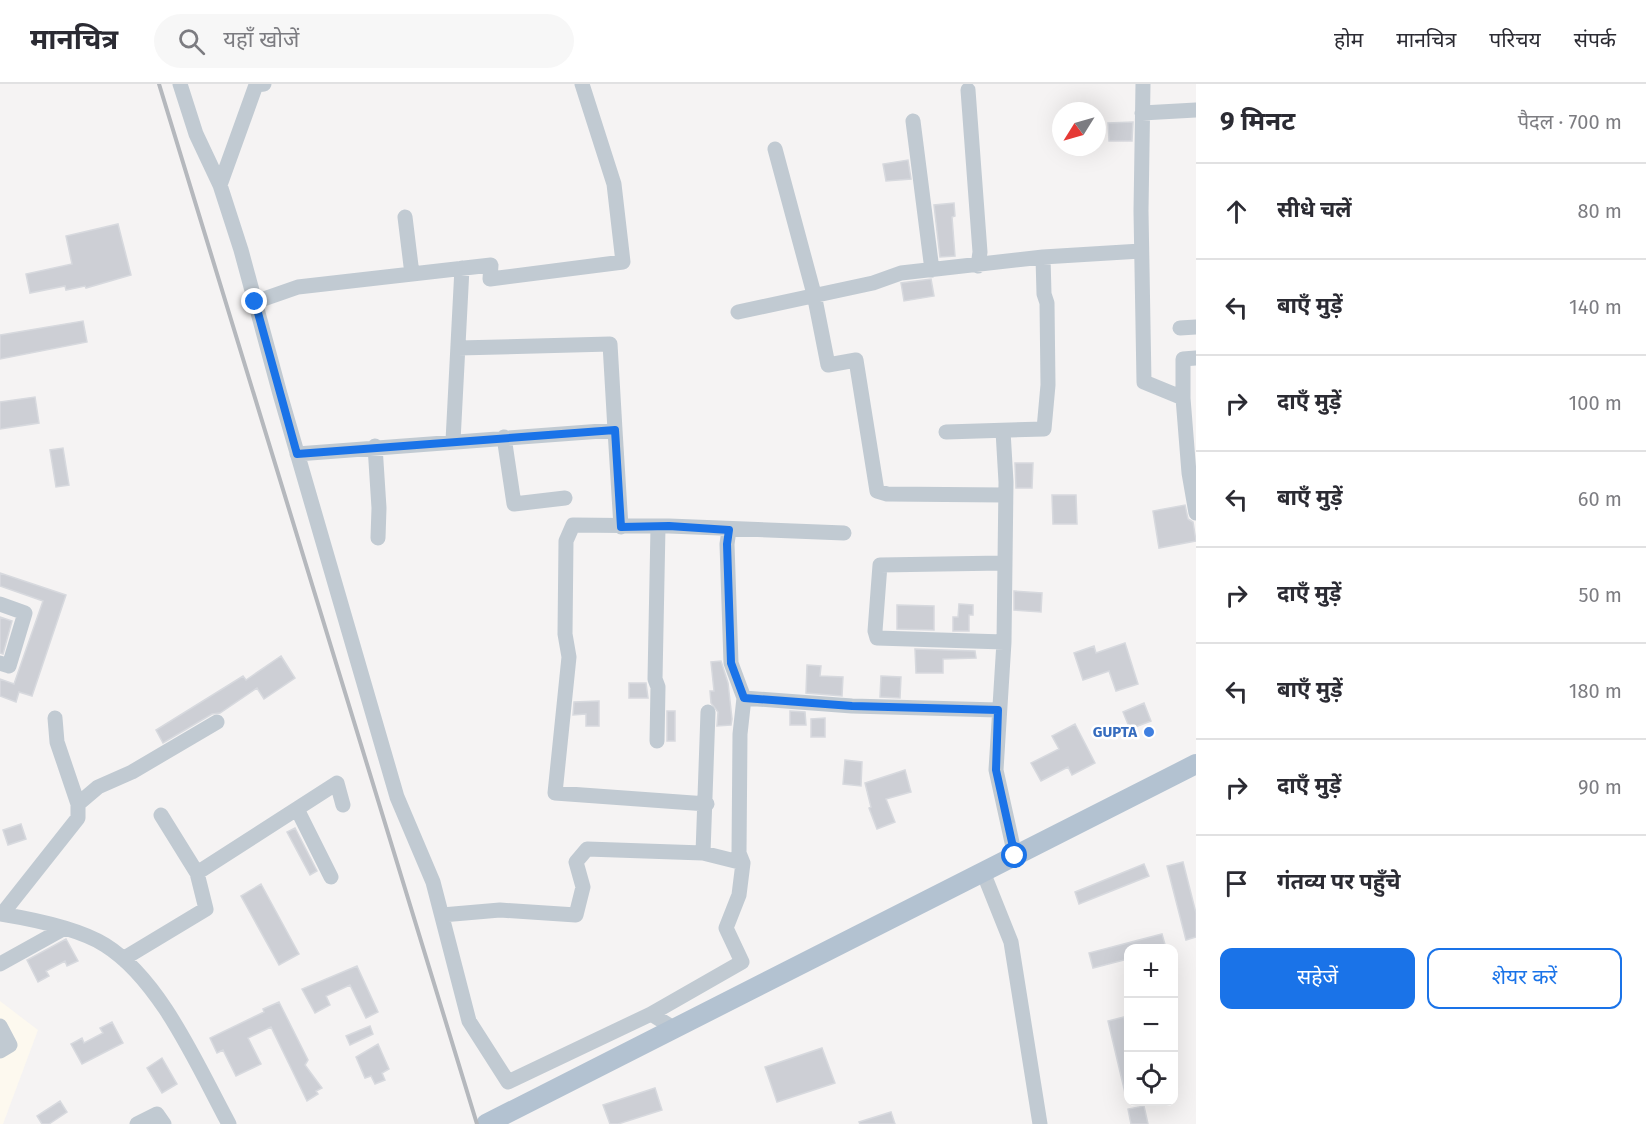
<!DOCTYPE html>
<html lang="hi">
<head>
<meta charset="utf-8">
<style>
	:root { --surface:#fff; --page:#f7f7f7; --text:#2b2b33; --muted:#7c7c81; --line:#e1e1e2; --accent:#1a73e8 }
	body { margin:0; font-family:"Fira Sans","Noto Sans Devanagari",sans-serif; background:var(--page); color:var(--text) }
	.controls { position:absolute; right:18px; bottom:18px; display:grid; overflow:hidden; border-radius:12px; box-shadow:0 6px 24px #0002 }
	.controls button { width:54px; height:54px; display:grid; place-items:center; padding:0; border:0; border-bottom:2px solid var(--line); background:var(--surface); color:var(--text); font:30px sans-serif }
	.compass { position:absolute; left:1052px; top:18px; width:54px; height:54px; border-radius:50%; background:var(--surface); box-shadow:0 6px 24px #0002; rotate:233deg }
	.stop { position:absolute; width:18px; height:18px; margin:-14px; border:4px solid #1a73e8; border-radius:50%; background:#fff }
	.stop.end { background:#1a73e8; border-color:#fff; box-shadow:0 2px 6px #0008 }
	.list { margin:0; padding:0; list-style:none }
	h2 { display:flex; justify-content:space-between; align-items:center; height:78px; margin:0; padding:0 24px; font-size:26px }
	h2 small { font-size:20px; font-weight:400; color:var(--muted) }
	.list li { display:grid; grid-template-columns:39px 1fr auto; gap:18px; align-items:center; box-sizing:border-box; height:96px; padding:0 24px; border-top:2px solid var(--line) }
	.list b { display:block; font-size:22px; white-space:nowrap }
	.list em { font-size:20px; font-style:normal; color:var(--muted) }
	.actions { display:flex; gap:12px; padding:18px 24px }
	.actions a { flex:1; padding:14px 0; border:2px solid var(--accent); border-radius:12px; text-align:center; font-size:21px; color:var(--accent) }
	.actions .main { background:var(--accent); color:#fff }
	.icon { flex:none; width:33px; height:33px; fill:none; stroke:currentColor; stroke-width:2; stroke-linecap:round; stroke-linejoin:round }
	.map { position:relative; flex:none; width:1196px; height:1040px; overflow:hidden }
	header { display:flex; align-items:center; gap:36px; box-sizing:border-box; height:84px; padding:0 30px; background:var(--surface); border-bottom:2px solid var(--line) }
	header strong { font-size:28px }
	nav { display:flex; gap:33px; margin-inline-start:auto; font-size:21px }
	.search { width:420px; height:54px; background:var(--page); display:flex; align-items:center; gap:15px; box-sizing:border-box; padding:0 21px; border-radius:33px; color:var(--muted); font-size:22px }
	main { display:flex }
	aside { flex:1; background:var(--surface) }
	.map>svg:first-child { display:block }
	.commercial { fill:#fdf9ef }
	.building { fill:#cdcfd5; stroke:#d7d9de; stroke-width:1.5 }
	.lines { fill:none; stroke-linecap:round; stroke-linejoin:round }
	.minor { stroke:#c1cad2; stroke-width:15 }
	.major { stroke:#b3c2d1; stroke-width:20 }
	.rail { stroke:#b5b8bd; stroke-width:4 }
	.route { stroke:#1a73e8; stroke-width:8 }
	.shop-dot { fill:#3f7fe0; stroke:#fff; stroke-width:2 }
	.labels { text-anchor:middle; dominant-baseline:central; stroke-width:5; stroke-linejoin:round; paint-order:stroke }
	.shop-label { font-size:15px; font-weight:bold; fill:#366cbe; stroke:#fff; text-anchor:end }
</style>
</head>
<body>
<header>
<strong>मानचित्र</strong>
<div class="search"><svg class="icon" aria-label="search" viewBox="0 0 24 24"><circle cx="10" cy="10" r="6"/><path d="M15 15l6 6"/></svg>यहाँ खोजें</div>
<nav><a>होम</a><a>मानचित्र</a><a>परिचय</a><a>संपर्क</a></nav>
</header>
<main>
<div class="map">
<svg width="1196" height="1040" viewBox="0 0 1196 1040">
	<rect width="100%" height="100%" fill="#f5f3f3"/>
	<!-- commercial -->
	<path class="commercial" d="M0 917 38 946 3 1040H0Z"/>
	<!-- building -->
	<path class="building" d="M1133 38 1132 57H1109L1108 39Z
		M908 76 911 95 886 97 883 80Z
		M954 119 955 132 952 133 955 172 940 173 934 121Z
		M118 140 131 191 86 204 85 202 66 206 65 202 30 209 26 190 72 180 66 152Z
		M931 195 934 212 904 217 901 199Z
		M83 237 87 258 0 275V251Z
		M35 313 39 339 0 345V318Z
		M63 364 69 401 56 403 50 366Z
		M1015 379H1033L1032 404H1016Z
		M1052 411H1076L1077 440H1053Z
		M1185 421 1188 435 1193 438 1196 457 1159 464 1153 427Z
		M0 489 66 511 32 612 19 608 16 618 0 612V595L14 600 43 517 0 502Z
		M1014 507 1042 509 1041 528 1014 526Z
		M959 520 973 521V531H969V547H953V533H958Z
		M897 521 934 522V546L897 545Z
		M0 533 12 537 3 570 0 569Z
		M1125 559 1138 600 1116 607 1109 587 1083 596 1074 569 1094 562 1096 569Z
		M915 565 975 567 976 574 943 575V589H916Z
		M281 572 295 594 264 615 257 604 220 629 212 630 163 659 156 646 243 592 246 596Z
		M721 577 728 599 732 635 731 641 717 642 718 628 711 619 710 607H714L711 578Z
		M807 581 821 582 820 592 843 593 842 612 806 609Z
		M881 592 901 593 900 614 880 613Z
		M629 599H646L648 614H629Z
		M599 617V642H586V630L573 631 574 618Z
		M1144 619 1151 637 1130 645 1123 628Z
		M667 627H675V657H667Z
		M790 627 805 628 806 641H790Z
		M825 634V653H811V635Z
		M1075 640 1095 679 1072 691 1068 683 1041 697 1031 679 1059 665 1052 652Z
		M845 676 862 678 861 702 843 700Z
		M905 686 911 708 886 715 895 738 877 745 869 724 871 723 865 699Z
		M21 740 26 755 8 761 3 746Z
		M295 744 317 787 310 791 287 748Z
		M1183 778 1196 829V853L1186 856 1167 782Z
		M1144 780 1149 792 1079 820 1075 808Z
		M261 800 299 870 279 881 241 812Z
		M1162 850 1166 864H1128V875L1093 884 1089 869Z
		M66 855 78 877 67 882 65 877 46 887 49 892 38 898 27 876Z
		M357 882 378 928 366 934 350 901 326 912 330 921 315 929 302 905Z
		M279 918 308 976 305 981 322 1004 316 1007 318 1010 307 1017 271 943 248 954 261 980 236 992 223 966 217 969 210 954 264 928 263 925Z
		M1124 933 1128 954V1008L1125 1009 1108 937Z
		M112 938 123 959 82 980 71 960 82 954 84 959 103 949 100 944Z
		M370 942 373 950 350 961 346 952Z
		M378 960 389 985 382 989 385 996 375 1000 371 992 365 994 356 973Z
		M822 964 835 999 777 1018 765 983Z
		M162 974 177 1000 162 1009 147 984Z
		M655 1004 662 1026 618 1040H610L603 1021Z
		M60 1017 67 1028 49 1040H42L37 1032Z
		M1144 1022 1148 1040H1131L1128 1025Z
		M891 1028 895 1040H860L859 1038Z"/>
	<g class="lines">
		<!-- minor -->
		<path class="minor" d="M180 0 196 50 220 101
			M264 0 256 1 220 101 241 166 280 310 397 713 433 798 469 937 508 998 651 930 675 945
			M1143 0 1141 127 1144 298 1183 314 1189 389 1196 429
			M968 6 980 168 978 182
			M1142 29 1196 26
			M913 37 932 186
			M775 65 814 210 828 281 856 276 877 407 887 410 1004 411
			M405 133 412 190
			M255 218 298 203 491 181 490 195 623 178 614 100 582 0
			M738 228 873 199 901 189 1043 173 1141 167
			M1180 244 1196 243
			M458 264 610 260 615 346
			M1183 314V275L1196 274
			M1003 347 1006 398 1004 558 996 686 1015 772
			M946 348 1044 345 1048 301 1047 219 1044 210 1043 173
			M504 353 514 420 565 414
			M453 357 462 184
			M375 362 379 424 378 454
			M297 370 615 346 621 443
			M1003 479 880 481 875 547 877 554 1004 558
			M0 520 25 529 9 582 0 579
			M744 614 852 622 998 626
			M657 657 658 603 655 595 658 443
			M78 720 98 703 132 688 217 638
			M707 720 555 709 569 573 565 550 566 457 573 441 669 442 844 449
			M297 725 331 793
			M161 731 197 789
			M703 769 708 628
			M983 788 1011 858 1040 1040
			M0 830C31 835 79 845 105 861 161 896 198 983 229 1040
			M2 830 78 734V720L57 658 55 634
			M442 831 500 826 576 831 583 803 576 778 587 765 703 769 743 779 739 769 740 650 744 614 731 579 727 460 729 446
			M123 875 206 825 197 789 337 699 343 721
			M0 880 63 845
			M651 930 742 878 726 844 739 811 743 779
			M0 942 10 961 0 967
			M137 1040 157 1030 164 1040"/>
		<!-- major -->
		<path class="major" d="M486 1040 1196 680"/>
		<!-- rail -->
		<path class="rail" d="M159 0 477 1040"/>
	</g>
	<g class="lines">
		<!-- route -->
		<path class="route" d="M255 218 297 370 615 346 621 443 669 442 729 446 727 460 731 579 744 614 852 622 998 626 996 686 1015 772"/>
	</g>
	<!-- markers -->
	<circle class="shop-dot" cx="1149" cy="648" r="6"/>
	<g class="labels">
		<!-- shop labels -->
		<g class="shop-label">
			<text x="1137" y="648">GUPTA</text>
		</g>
	</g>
</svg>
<div class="controls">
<button>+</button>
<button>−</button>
<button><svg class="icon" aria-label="locate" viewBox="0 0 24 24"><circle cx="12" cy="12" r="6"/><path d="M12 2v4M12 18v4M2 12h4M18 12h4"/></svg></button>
</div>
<svg class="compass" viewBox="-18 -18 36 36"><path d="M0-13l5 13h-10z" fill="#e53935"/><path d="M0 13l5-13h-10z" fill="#7c7c81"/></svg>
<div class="stop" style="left:1015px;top:772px"></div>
<div class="stop end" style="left:255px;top:218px"></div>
</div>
<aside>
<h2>9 मिनट<small>पैदल · 700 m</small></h2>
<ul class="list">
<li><svg class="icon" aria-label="ahead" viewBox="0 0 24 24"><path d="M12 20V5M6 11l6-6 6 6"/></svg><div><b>सीधे चलें</b></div><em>80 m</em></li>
<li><svg class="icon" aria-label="left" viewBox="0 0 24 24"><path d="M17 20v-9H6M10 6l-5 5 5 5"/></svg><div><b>बाएँ मुड़ें</b></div><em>140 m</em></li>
<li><svg class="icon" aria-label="right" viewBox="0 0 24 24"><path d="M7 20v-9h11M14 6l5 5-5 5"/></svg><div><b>दाएँ मुड़ें</b></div><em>100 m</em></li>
<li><svg class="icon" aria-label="left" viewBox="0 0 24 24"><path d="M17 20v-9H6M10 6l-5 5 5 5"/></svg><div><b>बाएँ मुड़ें</b></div><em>60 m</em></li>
<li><svg class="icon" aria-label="right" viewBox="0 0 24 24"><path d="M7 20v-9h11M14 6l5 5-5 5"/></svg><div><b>दाएँ मुड़ें</b></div><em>50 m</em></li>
<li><svg class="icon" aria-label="left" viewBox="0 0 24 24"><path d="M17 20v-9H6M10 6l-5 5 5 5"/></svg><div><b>बाएँ मुड़ें</b></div><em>180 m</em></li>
<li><svg class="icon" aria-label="right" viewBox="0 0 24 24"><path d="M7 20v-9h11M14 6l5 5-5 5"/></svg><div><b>दाएँ मुड़ें</b></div><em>90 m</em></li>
<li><svg class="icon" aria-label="arrive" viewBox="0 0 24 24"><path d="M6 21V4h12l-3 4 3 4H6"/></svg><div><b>गंतव्य पर पहुँचे</b></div></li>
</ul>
<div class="actions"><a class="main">सहेजें</a><a>शेयर करें</a></div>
</aside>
</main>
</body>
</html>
